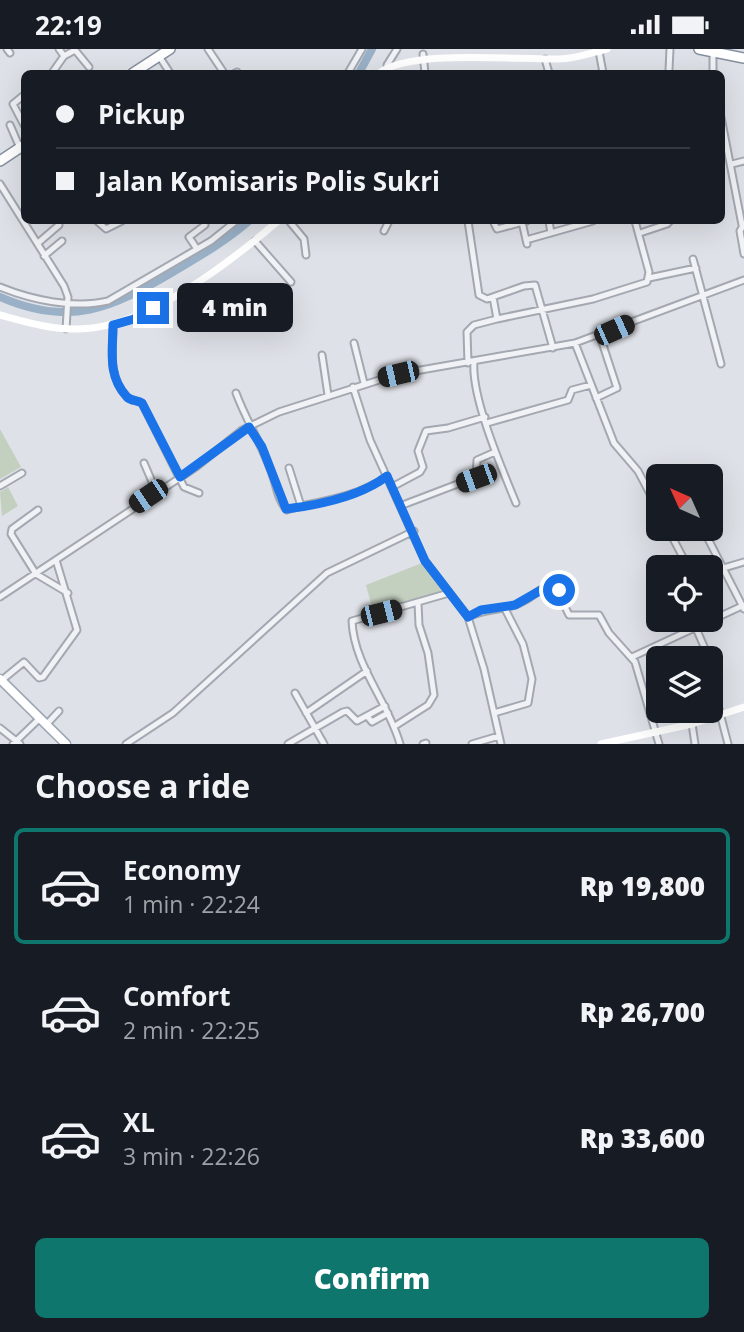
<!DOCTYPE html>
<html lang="en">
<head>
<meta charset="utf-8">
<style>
  :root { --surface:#171b24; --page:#242831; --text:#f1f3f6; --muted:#9ea1a6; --line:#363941; --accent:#0f766e }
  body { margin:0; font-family:"Open Sans",sans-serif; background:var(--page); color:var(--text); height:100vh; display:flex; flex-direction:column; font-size:26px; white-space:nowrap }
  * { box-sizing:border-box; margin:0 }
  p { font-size:23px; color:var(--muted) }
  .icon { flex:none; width:38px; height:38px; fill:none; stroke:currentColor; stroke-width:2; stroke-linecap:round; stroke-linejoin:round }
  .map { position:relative; height:695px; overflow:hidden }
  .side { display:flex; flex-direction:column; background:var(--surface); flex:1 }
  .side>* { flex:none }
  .hud { position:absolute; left:21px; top:21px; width:704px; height:154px; border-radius:10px; box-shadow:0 7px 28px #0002; display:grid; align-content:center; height:154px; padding:0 35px; background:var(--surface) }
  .needle { width:46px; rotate:315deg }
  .controls { position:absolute; left:646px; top:415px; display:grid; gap:14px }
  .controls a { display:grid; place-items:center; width:77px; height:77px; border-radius:10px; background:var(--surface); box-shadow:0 7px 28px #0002; font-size:35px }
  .end { position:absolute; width:32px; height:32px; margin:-16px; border:9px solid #1a73e8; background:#fff; box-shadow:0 0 0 4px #fff }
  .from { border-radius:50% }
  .bubble { position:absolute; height:49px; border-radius:10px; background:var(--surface); box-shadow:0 7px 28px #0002; font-size:23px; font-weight:800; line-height:49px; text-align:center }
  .car { position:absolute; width:21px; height:42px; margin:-21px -10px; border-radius:9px; box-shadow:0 0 5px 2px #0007; background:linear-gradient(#222 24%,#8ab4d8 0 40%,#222 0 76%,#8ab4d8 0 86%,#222 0) }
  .hud b { display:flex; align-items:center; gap:24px; height:66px; font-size:26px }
  .hud b+b { border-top:2px solid var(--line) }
  .hud i { width:18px; height:18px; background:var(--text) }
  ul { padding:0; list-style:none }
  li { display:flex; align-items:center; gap:21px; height:116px; margin:0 14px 10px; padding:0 21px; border:4px solid transparent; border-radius:10px }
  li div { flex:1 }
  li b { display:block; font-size:26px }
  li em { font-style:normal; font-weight:800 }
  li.active { border-color:var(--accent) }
  li>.icon { width:63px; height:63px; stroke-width:1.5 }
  h2 { padding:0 35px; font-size:32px; line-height:84px }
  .action { display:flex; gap:14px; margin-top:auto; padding:14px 35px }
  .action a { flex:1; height:80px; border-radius:10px; background:var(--accent); color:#fff; font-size:28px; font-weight:800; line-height:80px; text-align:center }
  .status { display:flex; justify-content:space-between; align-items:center; height:49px; padding:0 35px; background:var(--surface); direction:ltr }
  .status svg { height:19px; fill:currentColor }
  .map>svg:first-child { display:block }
  .green { fill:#c4d0bf }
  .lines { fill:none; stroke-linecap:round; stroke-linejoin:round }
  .river { stroke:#99b0c6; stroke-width:8 }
  .street-casing { stroke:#a3a8b1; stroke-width:9 }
  .primary-casing { stroke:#9da6b2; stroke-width:11 }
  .highway-casing { stroke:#868f9d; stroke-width:12 }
  .street { stroke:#f0f2f5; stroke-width:5 }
  .secondary { stroke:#fff; stroke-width:7 }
  .primary { stroke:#fff; stroke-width:8 }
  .highway { stroke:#fff; stroke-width:9 }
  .route { stroke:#1a73e8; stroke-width:9 }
</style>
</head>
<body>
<div class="status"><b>22:19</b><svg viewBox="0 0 49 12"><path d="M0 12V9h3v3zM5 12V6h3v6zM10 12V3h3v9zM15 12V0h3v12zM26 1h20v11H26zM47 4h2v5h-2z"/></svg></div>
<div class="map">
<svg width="744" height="695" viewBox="0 0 744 695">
  <rect width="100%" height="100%" fill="#dee1e7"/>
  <path class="green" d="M0 380 21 418 0 430Z
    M8 438 18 457 2 467 0 443Z
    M422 514 445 545 374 566 366 536Z"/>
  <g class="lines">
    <path class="river" d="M359 24 372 0
      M0 248C70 279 112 259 173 223 200 207 226 192 249 172"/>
    <g class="street-casing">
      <path id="street" d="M7 0 10 4
        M208 0 224 24
        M599 2 603 24
        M423 5 425 24
        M64 7 75 1 89 18
        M159 7 170 24
        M545 10 549 24
        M387 16 397 0
        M669 21 670 0
        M52 24 64 7 59 0
        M235 24 237 23
        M348 24 362 0
        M713 24V3
        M24 46 13 55 24 76
        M721 68 742 176
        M10 76 20 99
        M732 115 744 112
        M0 135 64 237 68 248 66 280
        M97 172 106 180 122 172
        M289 172 304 190 306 206
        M468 172 479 246 487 250 524 237 535 236 553 299
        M493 172 497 180 527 172
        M549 172 551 184
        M522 173 527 195
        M744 175 740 182 744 205
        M384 182 389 172
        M640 184 667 175 670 172
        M526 191 593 172
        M255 192 291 233
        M38 194 59 176
        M197 200 189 188 205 176 204 172
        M44 207 62 192
        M693 210 721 315
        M649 229 696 219
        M0 238C32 251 74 260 108 252L211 192 236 172
        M497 270 593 250 647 233 649 223 635 172
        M113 276C113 301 107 327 127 348 131 352 137 351 142 354L184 438 199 444
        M354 294 364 334
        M575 294 614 394 638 422 658 460
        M322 306 328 346
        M474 313C471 348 502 420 516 454
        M468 314 467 283 474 276 497 270 493 248
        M353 338 370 391 425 512 468 568 484 620 501 695
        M236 344C247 374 265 400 274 431 277 441 279 453 287 461L301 457 289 419
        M596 349 617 339 600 287
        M487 374 568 351 572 341 591 336
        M144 414 156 442
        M0 437 22 424
        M392 438 420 423 423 418 418 402 426 382 448 379 485 368
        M301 457C330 451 363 445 387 427
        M400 457 476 428 477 411 495 403
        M38 461 12 480 11 485 36 525 68 544
        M668 480 688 518
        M703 480 744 560
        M710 523 744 513
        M0 548 196 418 242 381 279 363 398 325 575 294 744 231
        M468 568C486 559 508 562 526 551 536 545 543 536 555 537L569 566H599L609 584 635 613 659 695
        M692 570 709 609
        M632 608 742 557
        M710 626 728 695
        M2 631 24 613 39 629 43 628 77 581 56 511
        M295 644 324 695
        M306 664 367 622
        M494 664 528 654 532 630 523 595 504 558
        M367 667 372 673 388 664
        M692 675 695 695
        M46 676 59 662
        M395 677 428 656 434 646 428 604 419 576 418 554
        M0 679 20 695
        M13 695 39 670
        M126 695 173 664 327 524 414 482
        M288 695 343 663 347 662 357 672 385 657
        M400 695C388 652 354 617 352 572L449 544
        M423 695 426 694
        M472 695 499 687"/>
    </g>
    <g class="primary-casing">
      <path id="primary" d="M0 630 66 695"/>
    </g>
    <g class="highway-casing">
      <path id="highway" d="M699 0 744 9
        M133 24 170 0
        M0 112 24 96"/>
    </g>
    <use href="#street" class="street"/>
    <path class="secondary" d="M379 24C412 0 513 11 559 10 575 10 591 4 607 0
      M0 266C26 273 52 281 79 280 146 279 228 215 278 172
      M601 695 692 675 744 658"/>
    <use href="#primary" class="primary"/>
    <use href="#highway" class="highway"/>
  </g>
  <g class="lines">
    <path class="route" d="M153 259 134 270 113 276C113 301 107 327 127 348 131 352 137 351 142 354L180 428 249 378 262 398 286 460C319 456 361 447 387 427L425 512 468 568 481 561 515 556 548 537 559 541"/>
  </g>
</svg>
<div class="controls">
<a><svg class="needle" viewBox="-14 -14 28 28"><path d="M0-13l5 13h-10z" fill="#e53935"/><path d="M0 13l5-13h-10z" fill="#9ea1a6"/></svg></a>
<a><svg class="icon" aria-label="locate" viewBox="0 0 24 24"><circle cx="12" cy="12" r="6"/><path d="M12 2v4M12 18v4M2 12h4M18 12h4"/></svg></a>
<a><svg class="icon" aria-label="layers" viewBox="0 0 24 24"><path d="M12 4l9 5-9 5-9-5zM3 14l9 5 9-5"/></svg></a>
</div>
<i class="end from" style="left:559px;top:541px"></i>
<i class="end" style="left:153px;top:259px"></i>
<div class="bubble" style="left:177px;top:234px;width:116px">4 min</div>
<i class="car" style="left:614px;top:281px;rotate:66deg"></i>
<i class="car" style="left:398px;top:325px;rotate:257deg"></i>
<i class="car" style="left:476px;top:429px;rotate:250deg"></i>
<i class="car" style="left:148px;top:447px;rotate:236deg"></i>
<i class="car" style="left:381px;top:564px;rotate:76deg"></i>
<div class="hud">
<b><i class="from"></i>Pickup</b>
<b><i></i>Jalan Komisaris Polis Sukri</b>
</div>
</div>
<section class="side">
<h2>Choose a ride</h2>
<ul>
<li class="active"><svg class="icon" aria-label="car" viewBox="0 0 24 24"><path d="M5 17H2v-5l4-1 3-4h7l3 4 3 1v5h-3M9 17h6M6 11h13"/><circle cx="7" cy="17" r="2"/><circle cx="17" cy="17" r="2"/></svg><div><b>Economy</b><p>1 min · 22:24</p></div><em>Rp 19,800</em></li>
<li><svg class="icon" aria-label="car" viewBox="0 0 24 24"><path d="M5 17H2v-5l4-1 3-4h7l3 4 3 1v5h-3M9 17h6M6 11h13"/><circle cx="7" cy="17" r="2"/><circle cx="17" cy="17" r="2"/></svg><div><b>Comfort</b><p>2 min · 22:25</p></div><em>Rp 26,700</em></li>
<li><svg class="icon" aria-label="car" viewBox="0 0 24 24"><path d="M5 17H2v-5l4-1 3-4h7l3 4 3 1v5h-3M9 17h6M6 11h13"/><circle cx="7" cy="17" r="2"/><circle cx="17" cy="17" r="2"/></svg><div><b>XL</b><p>3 min · 22:26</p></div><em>Rp 33,600</em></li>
</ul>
<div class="action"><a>Confirm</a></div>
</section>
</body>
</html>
